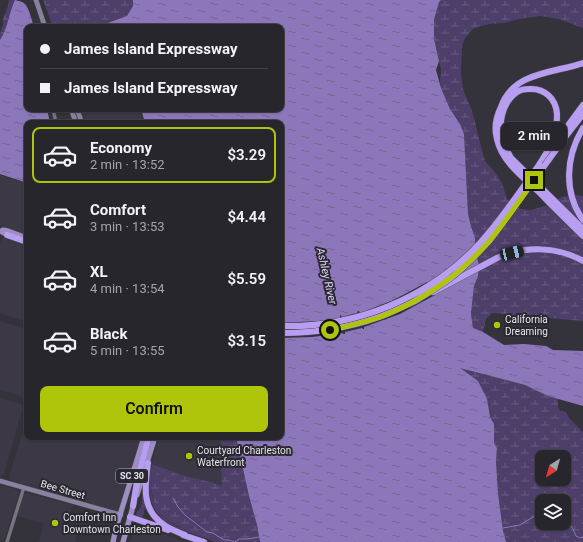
<!DOCTYPE html>
<html lang="en">
<head>
<meta charset="utf-8">
<style>
  :root { --surface:#27262c; --page:#2f2e34; --text:#f1f3f6; --muted:#a4a5a9; --line:#434348; --accent:#aec509 }
  body { margin:0; font-family:Roboto,sans-serif; background:var(--page); color:var(--text); height:100vh; display:flex; flex-direction:column; font-size:15px; white-space:nowrap }
  * { box-sizing:border-box; margin:0 }
  p { font-size:13px; color:var(--muted) }
  .icon { flex:none; width:22px; height:22px; fill:none; stroke:currentColor; stroke-width:2; stroke-linecap:round; stroke-linejoin:round }
  .map { position:relative; flex:1; overflow:hidden }
  .drawer { position:absolute; left:24px; top:120px; width:260px; height:320px; display:flex; flex-direction:column; background:var(--surface); border-radius:8px; box-shadow:0 1px 3px #0004,0 0 0 1px var(--line) }
  .drawer>* { flex:none }
  .top-card { position:absolute; left:24px; top:24px; width:260px; height:88px; border-radius:8px; box-shadow:0 1px 3px #0004,0 0 0 1px var(--line); display:grid; align-content:center; height:88px; padding:0 16px; background:var(--surface) }
  .needle { width:26px; rotate:217deg }
  .fabs { position:absolute; left:535px; top:450px; display:grid; gap:8px }
  .fabs a { display:grid; place-items:center; width:36px; height:36px; border-radius:8px; background:var(--surface); box-shadow:0 1px 3px #0004,0 0 0 1px var(--line); font-size:20px }
  .end { position:absolute; width:18px; height:18px; margin:-9px; border:5px solid #aec509; background:#111; box-shadow:0 0 0 2px #111 }
  .from { border-radius:50% }
  .bubble { position:absolute; height:28px; border-radius:8px; background:var(--surface); box-shadow:0 1px 3px #0004,0 0 0 1px var(--line); font-size:13px; font-weight:600; line-height:28px; text-align:center }
  .car { position:absolute; width:12px; height:24px; margin:-12px -6px; border-radius:5px; box-shadow:0 0 3px 1px #0007; background:linear-gradient(#222 24%,#8ab4d8 0 40%,#222 0 76%,#8ab4d8 0 86%,#222 0) }
  .top-card b { display:flex; align-items:center; gap:14px; height:38px; font-size:15px }
  .top-card b+b { border-top:1px solid var(--line) }
  .top-card i { width:10px; height:10px; background:var(--text) }
  ul { padding:7px 0 0; list-style:none }
  li { display:flex; align-items:center; gap:12px; height:56px; margin:0 8px 6px; padding:0 8px; border:2px solid transparent; border-radius:8px }
  li div { flex:1 }
  li b { display:block; font-size:15px }
  li em { font-style:normal; font-weight:600 }
  li.on { border-color:var(--accent) }
  li>.icon { width:36px; height:36px; stroke-width:1.5 }
  .primary-button { display:flex; gap:8px; margin-top:auto; padding:8px 16px }
  .primary-button a { flex:1; height:46px; border-radius:8px; background:var(--accent); color:#111; font-size:16px; font-weight:600; line-height:46px; text-align:center }
  .map>svg:first-child { display:block }
  .built { fill:#3c3846 }
  .green { fill:#4d3f6a }
  .wetland { fill:url(#wetland-marsh); fill-rule:evenodd }
  .water { fill:url(#water-ripples) }
  .pier { fill:#34323a }
  .lines { fill:none; stroke-linecap:round; stroke-linejoin:round }
  .stream { stroke:#8c77ba; stroke-width:1 }
  .street-casing { stroke:#514e55; stroke-width:4 }
  .secondary-casing { stroke:#514e55; stroke-width:5.5 }
  .primary-casing { stroke:#514e55; stroke-width:6 }
  .highway-casing { stroke:#514e55; stroke-width:7 }
  .street { stroke:#77757f; stroke-width:3 }
  .secondary { stroke:#8a81a1; stroke-width:4.5 }
  .primary { stroke:#9e8ec3; stroke-width:5 }
  .highway { stroke:#b89ef1; stroke-width:6 }
  .highway-bridge-casing { stroke:#514e55; stroke-width:7; stroke-linecap:butt }
  .highway-bridge { stroke:#b89ef1; stroke-width:6 }
  .route { stroke:#aec509; stroke-width:5 }
  .poi-dot { fill:#aec509; stroke:#2a2830; stroke-width:1.5 }
  .labels { text-anchor:middle; stroke-width:4; stroke-linejoin:round; paint-order:stroke }
  .shield { fill:#2a2830; stroke:#aeacb2; stroke-width:1 }
  .shield-label { font-size:9px; font-weight:bold; fill:#e6e4ea }
  .poi-label { font-size:10px; fill:#e6e4ea; stroke:#2a2830; text-anchor:start }
  .street-label { font-size:10px; fill:#e6e4ea; stroke:#2a2830 }
  .water-label { font-size:11px; font-style:italic; fill:#dfd5fa; stroke:#2a2830 }
</style>
</head>
<body>
<div class="map">
<svg width="583" height="542" viewBox="0 0 583 542">
  <defs>
    <pattern id="wetland-marsh" width="20" height="14" patternUnits="userSpaceOnUse"><rect width="20" height="14" fill="#4d3f6a"/><path d="M1 5h8M5 5V1M11 12h8M15 12V8" fill="none" stroke="#675b7f"/></pattern>
    <pattern id="water-ripples" width="26" height="14" patternUnits="userSpaceOnUse"><rect width="26" height="14" fill="#8c77ba"/><path d="M2 4q2-2 4 0t4 0M15 11q2-2 4 0t4 0" fill="none" stroke="#736591"/></pattern>
  </defs>
  <rect width="100%" height="100%" fill="#34323a"/>
  <path class="built" d="M81 109H140L143 123H86Z
    M0 175 27 184V235L0 226Z
    M5 237 27 247V322L0 313V244L2 239Z
    M0 321 27 329V352L26 356 27 359 26 364 27 369V394L26 397 24 399 22 398 21 396 0 390Z
    M0 398 21 404 23 407 4 474 0 477Z
    M27 418V437H141L133 466 120 509 119 510 116 511 10 480 9 477Z
    M159 437H222V486L186 476 152 464Z
    M0 485 16 489 19 492V494L5 537 3 540 0 541Z
    M26 493 73 505 65 532 75 533 76 542H39L44 524 17 516 24 494Z
    M149 528 184 542H130L134 529H139V531L144 533 145 530Z"/>
  <path class="green" d="M152 464 186 476 214 483 165 471C156 473 151 477 151 488 152 508 167 525 186 529 190 530 195 530 199 531 203 532 200 532 204 534 207 537 216 540 220 542H215C200 535 182 532 168 523 147 509 147 486 152 464Z
    M143 491 147 507 155 519 153 520 145 508 144 511V514L142 517 145 520 154 522 155 523 154 524 137 518V517L136 514 137 511C144 507 141 498 143 491Z"/>
  <path class="wetland" d="M9 0H15L16 1C8 13 8 28 0 40V33L3 25V19L8 6Z
    M43 0H155L158 27H110L105 24 83 27H53Z
    M441 0H583V28L558 19 541 16 519 19 504 23 489 24 474 28 465 38 462 46 461 74 463 89 471 108 475 122 480 143 485 161 494 171 502 183 507 199 520 209 531 210 545 206 562 197 576 195 583 196V321L492 313 486 319 483 332 473 329 471 314 474 286 478 276 479 266 475 247V238L471 226 468 214 464 134 460 124 450 109 441 88 440 80 441 70 434 39 433 28 434 20 439 2Z
    M459 367 525 385 548 396 558 398V407L560 411 566 412 569 418 583 432V542H506L503 531 498 493 496 461 497 448 494 443V424ZM542 457H564V479H542ZM542 501H564V523H542Z
    M220 437H236L249 496 257 525 260 542H220L204 535 199 531 187 530 170 522 163 516 155 506 151 488 152 480 155 475 161 470 214 483 222 486Z"/>
  <path class="water" d="M15 0C18 1 22 1 25 4 29 8 32 21 34 27H27V109H47L50 123H27V183L0 174V40C8 28 9 12 15 0Z
    M133 0H441L439 2 434 20V39L439 61 436 70 441 88 450 109 460 124 464 134 468 214 471 226 475 238V247L479 266 478 276 474 286 471 314 473 328 483 332 504 345 524 344 546 346 553 350 583 351V406L548 396 525 385 460 368 478 381 487 399 490 417 494 424V443L497 448 496 461 498 493 503 531 506 542H260L257 525 249 496 236 437H281V123H145L141 109H281V27H83L105 24 127 16 133 6Z"/>
  <path class="pier" d="M427 282 435 295 400 314 364 327V329H363L362 328 345 332V334H343V333L312 337 281 338V323L318 321 340 318V316L341 315 342 317 349 315 357 313 358 311H359L360 313 391 301 405 294Z"/>
  <g class="lines">
    <path class="stream" d="M173 498 178 507 185 515 207 532 213 533 224 540H229L234 542
      M549 523 551 525 555 527 566 523 572 527 576 536 580 538 583 537
      M503 528 520 525 538 514H542
      M235 542 239 539H247L259 537"/>
    <g class="street-casing">
      <path id="street" d="M53 109 56 123
        M7 542 24 487"/>
    </g>
    <g class="secondary-casing">
      <path id="secondary" d="M36 0 45 27
        M71 109 76 123
        M77 109 82 123
        M0 481 121 515"/>
    </g>
    <g class="primary-casing">
      <path id="primary" d="M3 230 8 231 27 238
        M0 231 10 236
        M137 495 155 437
        M113 542 116 528 144 437
        M123 542 134 503"/>
    </g>
    <g class="highway-casing">
      <path id="highway" d="M583 63C565 69 545 71 527 79 515 84 505 95 501 107 496 117 494 128 497 139 502 162 524 178 540 193 554 208 569 222 583 236
        M583 128C566 156 563 192 583 220
        M569 132 583 114
        M553 146 583 105
        M539 165C544 157 550 148 554 139 557 131 557 122 557 114 556 99 545 88 529 89 525 89 520 90 517 92 501 103 497 127 504 145 506 149 509 154 511 158L583 229
        M7 235 27 242
        M433 292 497 258C524 246 557 246 583 261
        M281 333C314 333 348 328 379 317 393 312 406 305 419 299
        M148 463C145 485 141 509 163 524 169 529 178 532 185 535
        M133 506 138 476 149 437
        M130 517 168 530
        M183 535 204 542"/>
    </g>
    <use href="#street" class="street"/>
    <use href="#secondary" class="secondary"/>
    <use href="#primary" class="primary"/>
    <use href="#highway" class="highway"/>
    <g class="highway-bridge-casing">
      <path id="highway-bridge" d="M415 301C428 293 440 286 452 277 466 266 478 253 490 240L569 132
        M281 326C356 328 429 298 480 243 502 219 520 191 539 165"/>
    </g>
    <use href="#highway-bridge" class="highway-bridge"/>
  </g>
  <g class="lines">
    <path class="route" d="M330 330C346 326 363 323 380 317 422 301 462 274 491 239 506 221 520 200 534 180"/>
  </g>
  <g class="poi-dot">
    <circle cx="497" cy="325" r="4"/>
    <circle cx="189" cy="456" r="4"/>
    <circle cx="55" cy="523" r="4"/>
  </g>
  <g class="labels">
    <rect class="shield" x="116" y="469" width="32" height="14" rx="3"/>
    <g class="shield-label">
      <text x="132" y="479">SC 30</text>
    </g>
    <g class="poi-label">
      <text x="505" y="323">California<tspan x="505" dy="12">Dreaming</tspan></text>
      <text x="197" y="454">Courtyard Charleston<tspan x="197" dy="12">Waterfront</tspan></text>
      <text x="63" y="521">Comfort Inn<tspan x="63" dy="12">Downtown Charleston</tspan></text>
    </g>
    <g class="street-label">
      <text transform="translate(63 489) rotate(16)" y="4">Bee Street</text>
    </g>
    <g class="water-label">
      <text transform="translate(327 276) rotate(77)" y="4">Ashley River</text>
    </g>
  </g>
</svg>
<div class="fabs">
<a><svg class="needle" viewBox="-14 -14 28 28"><path d="M0-13l5 13h-10z" fill="#e53935"/><path d="M0 13l5-13h-10z" fill="#a4a5a9"/></svg></a>
<a><svg class="icon" aria-label="layers" viewBox="0 0 24 24"><path d="M12 4l9 5-9 5-9-5zM3 14l9 5 9-5"/></svg></a>
</div>
<i class="end from" style="left:330px;top:330px"></i>
<i class="end" style="left:534px;top:180px"></i>
<div class="bubble" style="left:501px;top:122px;width:66px">2 min</div>
<i class="car" style="left:512px;top:253px;rotate:77deg"></i>
<div class="top-card">
<b><i class="from"></i>James Island Expressway</b>
<b><i></i>James Island Expressway</b>
</div>
<section class="drawer">
<ul>
<li class="on"><svg class="icon" aria-label="car" viewBox="0 0 24 24"><path d="M5 17H2v-5l4-1 3-4h7l3 4 3 1v5h-3M9 17h6M6 11h13"/><circle cx="7" cy="17" r="2"/><circle cx="17" cy="17" r="2"/></svg><div><b>Economy</b><p>2 min · 13:52</p></div><em>$3.29</em></li>
<li><svg class="icon" aria-label="car" viewBox="0 0 24 24"><path d="M5 17H2v-5l4-1 3-4h7l3 4 3 1v5h-3M9 17h6M6 11h13"/><circle cx="7" cy="17" r="2"/><circle cx="17" cy="17" r="2"/></svg><div><b>Comfort</b><p>3 min · 13:53</p></div><em>$4.44</em></li>
<li><svg class="icon" aria-label="car" viewBox="0 0 24 24"><path d="M5 17H2v-5l4-1 3-4h7l3 4 3 1v5h-3M9 17h6M6 11h13"/><circle cx="7" cy="17" r="2"/><circle cx="17" cy="17" r="2"/></svg><div><b>XL</b><p>4 min · 13:54</p></div><em>$5.59</em></li>
<li><svg class="icon" aria-label="car" viewBox="0 0 24 24"><path d="M5 17H2v-5l4-1 3-4h7l3 4 3 1v5h-3M9 17h6M6 11h13"/><circle cx="7" cy="17" r="2"/><circle cx="17" cy="17" r="2"/></svg><div><b>Black</b><p>5 min · 13:55</p></div><em>$3.15</em></li>
</ul>
<div class="primary-button"><a>Confirm</a></div>
</section>
</div>
</body>
</html>
